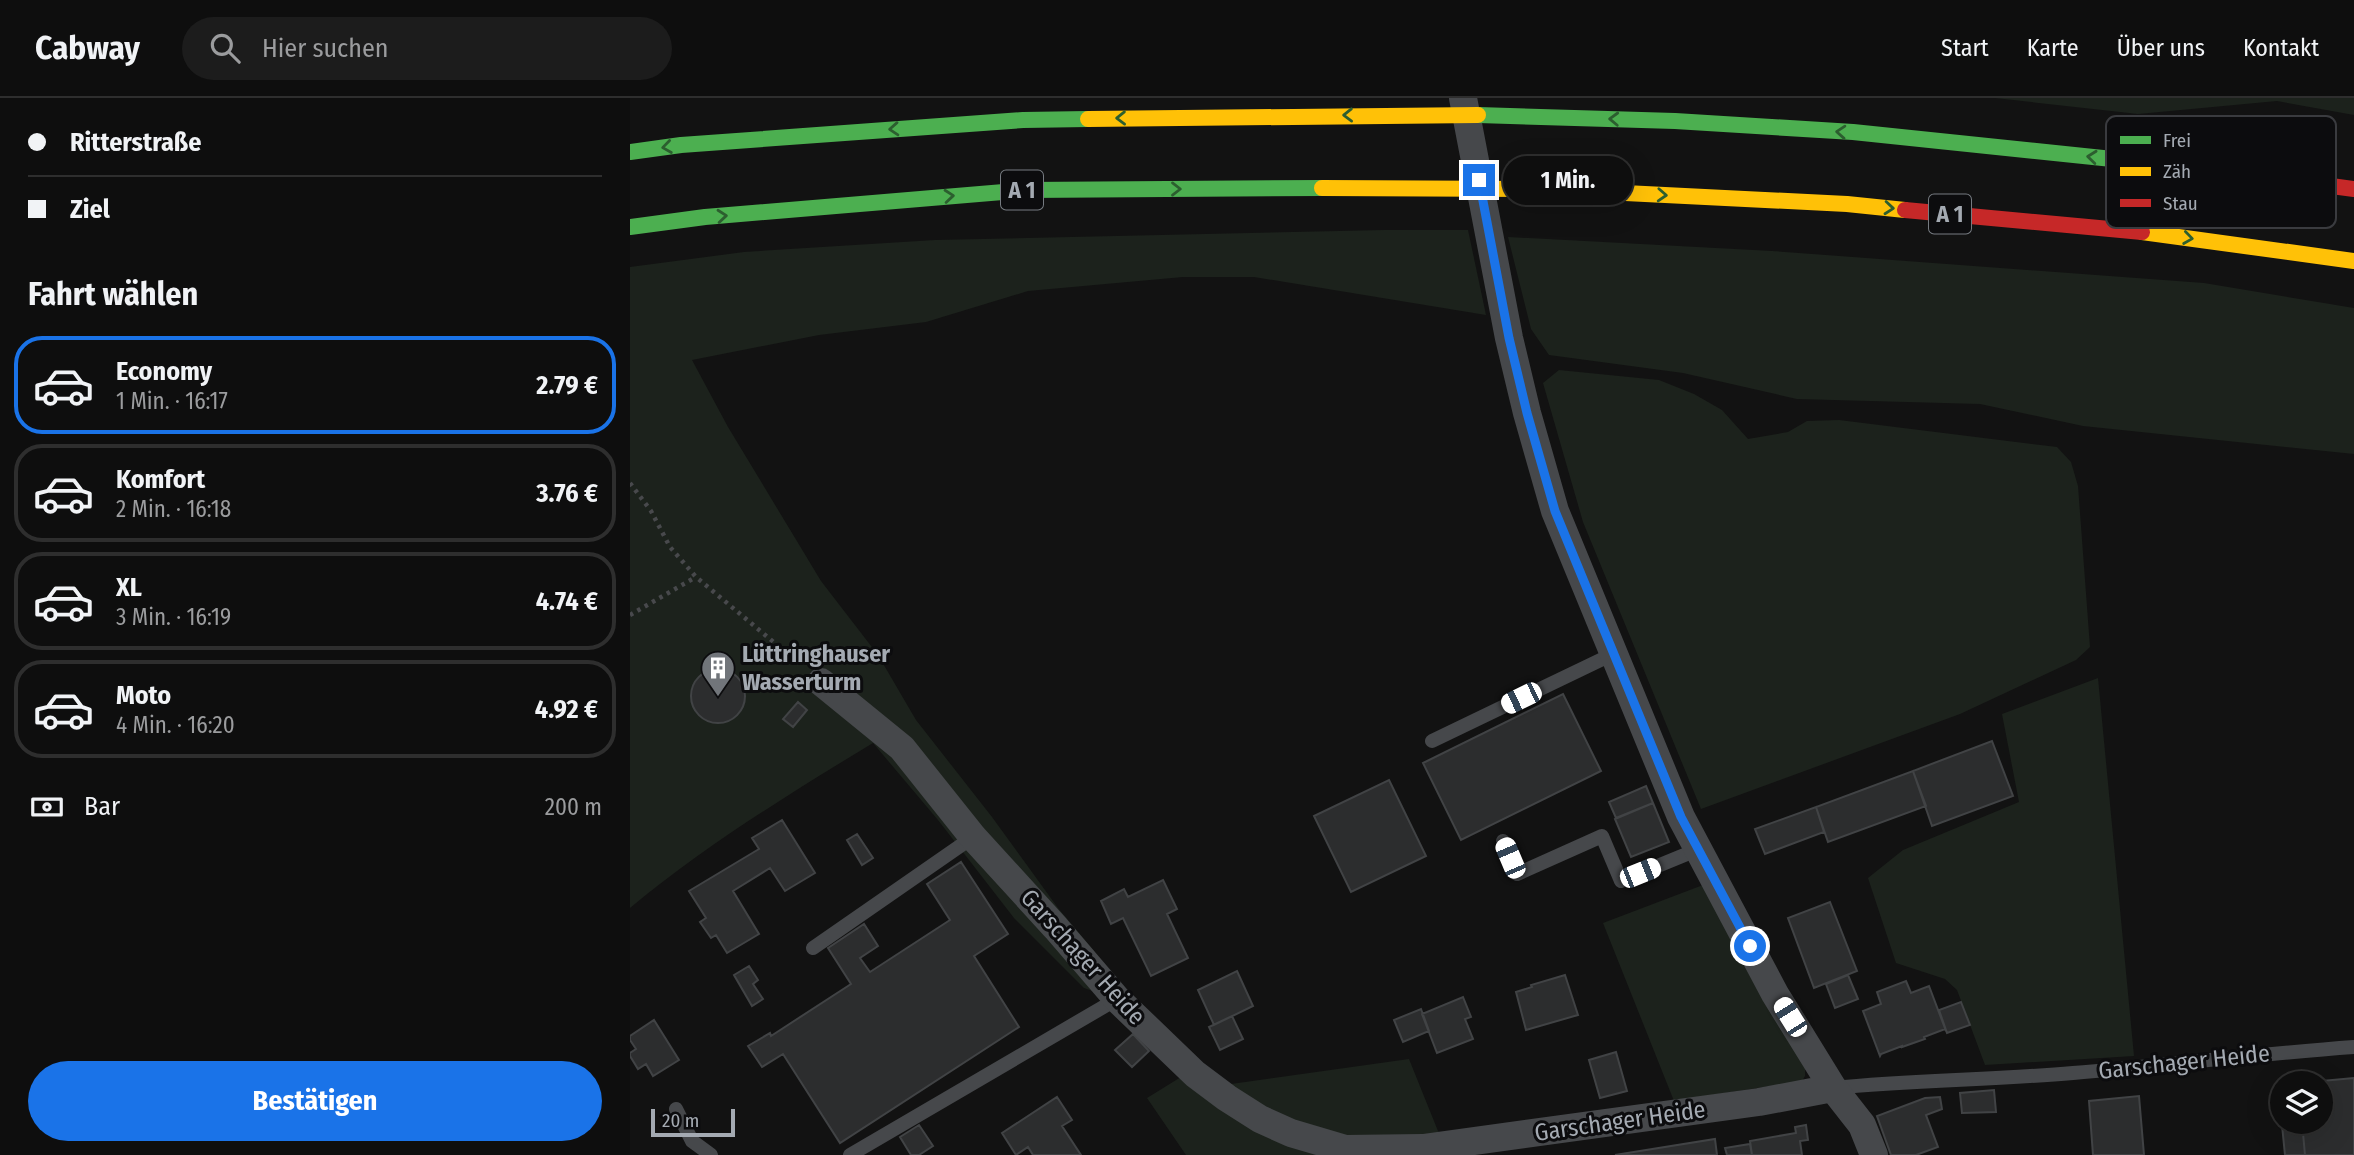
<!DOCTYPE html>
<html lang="de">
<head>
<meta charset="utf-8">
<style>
  :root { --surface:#0e0e0e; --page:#1c1c1c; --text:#f1f3f6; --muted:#9b9c9e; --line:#2e2e2e; --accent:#1a73e8 }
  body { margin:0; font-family:"Fira Sans Condensed",sans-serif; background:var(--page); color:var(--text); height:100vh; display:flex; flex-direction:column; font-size:26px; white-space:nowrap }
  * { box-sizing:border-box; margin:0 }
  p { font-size:23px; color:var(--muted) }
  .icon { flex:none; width:38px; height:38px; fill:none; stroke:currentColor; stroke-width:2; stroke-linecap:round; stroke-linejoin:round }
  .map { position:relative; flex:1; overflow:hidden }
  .side { display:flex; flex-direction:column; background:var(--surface); width:630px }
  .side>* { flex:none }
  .banner { display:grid; align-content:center; height:154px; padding:0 28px; background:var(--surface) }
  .fabs { position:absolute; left:1640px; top:973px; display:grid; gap:14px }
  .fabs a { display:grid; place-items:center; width:63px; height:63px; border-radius:50%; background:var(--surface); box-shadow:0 7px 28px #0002,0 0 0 2px var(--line); font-size:35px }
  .scale { position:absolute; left:21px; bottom:18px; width:84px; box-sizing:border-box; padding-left:7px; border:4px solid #a4aab2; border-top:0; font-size:19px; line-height:24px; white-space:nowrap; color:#a4aab2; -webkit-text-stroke:5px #0c0c0e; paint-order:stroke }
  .end { position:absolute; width:32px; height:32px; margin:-16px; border:9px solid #1a73e8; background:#fff; box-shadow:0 0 0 4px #fff }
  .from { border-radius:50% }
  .bubble { position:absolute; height:49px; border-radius:24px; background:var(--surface); box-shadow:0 7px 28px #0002,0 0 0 2px var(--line); font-size:23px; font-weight:700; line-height:49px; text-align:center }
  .car { position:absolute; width:21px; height:42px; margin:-21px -10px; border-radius:9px; box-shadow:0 0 5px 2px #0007; background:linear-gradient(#fff 24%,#345 0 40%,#fff 0 76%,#345 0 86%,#fff 0) }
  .banner b { display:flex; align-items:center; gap:24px; height:66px; font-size:26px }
  .banner b+b { border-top:2px solid var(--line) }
  .banner i { width:18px; height:18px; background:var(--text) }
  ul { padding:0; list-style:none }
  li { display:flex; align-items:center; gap:21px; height:98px; margin:0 14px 10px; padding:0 14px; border:4px solid var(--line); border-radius:28px }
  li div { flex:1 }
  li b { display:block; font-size:26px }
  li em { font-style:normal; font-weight:700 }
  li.current { border-color:var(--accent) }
  li>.icon { width:63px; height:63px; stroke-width:1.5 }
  h2 { padding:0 28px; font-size:32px; line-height:84px }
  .pay { display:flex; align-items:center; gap:18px; height:77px; padding:0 28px; font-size:26px }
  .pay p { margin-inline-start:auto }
  .button { display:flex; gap:14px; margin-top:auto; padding:14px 28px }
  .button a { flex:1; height:80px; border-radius:42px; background:var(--accent); color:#fff; font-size:28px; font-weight:700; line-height:80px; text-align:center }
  header { display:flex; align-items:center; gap:42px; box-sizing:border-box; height:98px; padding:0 35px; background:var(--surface); border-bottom:2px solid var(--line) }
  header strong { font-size:33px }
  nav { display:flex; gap:38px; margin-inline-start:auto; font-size:24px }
  .search { width:490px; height:63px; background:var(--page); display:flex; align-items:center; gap:18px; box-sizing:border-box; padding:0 24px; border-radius:38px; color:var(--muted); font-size:26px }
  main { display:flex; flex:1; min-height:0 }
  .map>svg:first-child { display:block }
  .green { fill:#1c221c }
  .building { fill:#2c2d2e; stroke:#414345; stroke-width:2 }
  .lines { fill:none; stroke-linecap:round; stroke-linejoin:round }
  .path { stroke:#48494c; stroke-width:4.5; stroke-dasharray:3.5 5; stroke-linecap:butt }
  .lane { stroke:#46484b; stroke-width:14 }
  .street { stroke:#46484b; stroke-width:28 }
  .fast { stroke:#4caf50; stroke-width:16 }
  .slow { stroke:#ffc107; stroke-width:16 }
  .jam { stroke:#c62828; stroke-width:16 }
  .oneway { stroke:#2c5e2f }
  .route { stroke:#1a73e8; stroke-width:9 }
  .labels { text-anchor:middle; stroke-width:6; stroke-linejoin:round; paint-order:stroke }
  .shield { fill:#0c0c0e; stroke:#767b81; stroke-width:2 }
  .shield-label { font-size:23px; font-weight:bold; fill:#a4aab2 }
  .poi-label { font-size:24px; font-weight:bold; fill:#a4aab2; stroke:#0c0c0e; text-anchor:start }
  .street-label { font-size:24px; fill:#a4aab2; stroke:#0c0c0e }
  .key { fill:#0c0c0e; stroke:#3a3b3f; stroke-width:2 }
  .key-label { font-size:19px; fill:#a4aab2 }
</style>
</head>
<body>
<header>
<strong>Cabway</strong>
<div class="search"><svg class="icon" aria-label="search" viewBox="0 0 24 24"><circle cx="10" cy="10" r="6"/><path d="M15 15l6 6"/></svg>Hier suchen</div>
<nav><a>Start</a><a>Karte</a><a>Über uns</a><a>Kontakt</a></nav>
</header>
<main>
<section class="side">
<div class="banner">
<b><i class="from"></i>Ritterstraße</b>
<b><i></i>Ziel</b>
</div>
<h2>Fahrt wählen</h2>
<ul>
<li class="current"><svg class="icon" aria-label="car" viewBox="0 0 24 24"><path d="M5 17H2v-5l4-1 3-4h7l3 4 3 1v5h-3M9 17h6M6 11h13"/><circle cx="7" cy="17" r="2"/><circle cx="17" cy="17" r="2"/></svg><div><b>Economy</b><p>1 Min. · 16:17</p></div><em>2.79 €</em></li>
<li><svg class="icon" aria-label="car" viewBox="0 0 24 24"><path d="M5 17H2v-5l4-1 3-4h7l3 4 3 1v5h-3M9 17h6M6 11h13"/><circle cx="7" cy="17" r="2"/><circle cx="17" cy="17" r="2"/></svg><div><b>Komfort</b><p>2 Min. · 16:18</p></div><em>3.76 €</em></li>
<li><svg class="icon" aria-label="car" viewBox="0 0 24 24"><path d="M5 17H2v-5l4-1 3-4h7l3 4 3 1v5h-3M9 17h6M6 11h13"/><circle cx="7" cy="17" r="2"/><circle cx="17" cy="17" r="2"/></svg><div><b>XL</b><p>3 Min. · 16:19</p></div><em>4.74 €</em></li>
<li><svg class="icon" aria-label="car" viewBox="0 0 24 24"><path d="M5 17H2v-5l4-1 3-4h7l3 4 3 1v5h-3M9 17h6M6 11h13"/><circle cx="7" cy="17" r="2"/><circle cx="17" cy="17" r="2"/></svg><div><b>Moto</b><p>4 Min. · 16:20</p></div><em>4.92 €</em></li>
</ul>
<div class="pay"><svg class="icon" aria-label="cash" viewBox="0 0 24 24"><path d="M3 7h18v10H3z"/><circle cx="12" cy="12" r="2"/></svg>Bar<p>200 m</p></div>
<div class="button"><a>Bestätigen</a></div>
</section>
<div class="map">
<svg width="1724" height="1057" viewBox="0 0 1724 1057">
  <rect width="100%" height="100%" fill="#121212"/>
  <path class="green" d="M1365 0H1724V17L1647 3 1508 16Z
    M754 132H838L856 217 624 179H553L398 193 296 224 189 237 62 262 98 329 191 483 248 557 286 622 362 719 428 810 465 854 477 898 454 890 384 820 308 722 243 645C159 696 76 747 0 810V169L114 154 305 142Z
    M878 139 1142 153 1574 185 1724 210V356L1453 328 1350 306 1167 301 1053 275 919 257 901 231Z
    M929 272 1029 282 1064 296 1092 312 1118 341 1158 334 1177 323 1209 322 1427 349 1441 364 1448 388 1460 549 1446 562 1330 616 1071 711 953 424 913 285Z
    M1468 580 1504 958 1355 967 1327 892 1315 881 1266 865 1238 780 1273 752 1389 704 1372 616Z
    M1073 787 1175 970V978L1172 983 1044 1003 973 825Z
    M779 961 808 1033 830 1057H556L517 1000 551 979 601 986Z"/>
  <path class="building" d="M61 598a27 27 0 1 1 54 0a27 27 0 1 1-54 0Z
    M933 596 971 673 831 742 793 665Z
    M168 604 177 612 163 629 153 621Z
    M1362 643 1383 698 1302 728 1283 673Z
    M1283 673 1296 708 1198 744 1186 709Z
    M759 682 796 758 721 794 684 718Z
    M1016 688 1023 705 986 720 979 704Z
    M1023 705 1039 744 1001 759 985 721Z
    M1186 709 1194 734 1135 756 1125 731Z
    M152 722 185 775 155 793 140 770 103 793 129 836 97 855 86 837 81 840 70 824 76 820 59 793 129 751 122 740Z
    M227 736 243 760 232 767 217 742Z
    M331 764 378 836 344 858 389 929 210 1045 153 956 132 969 118 948 140 935 141 938 221 886 198 850 234 826 248 848 230 860 240 874 320 822 297 786Z
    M533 782 547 811 537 816 558 860 521 878 493 820 481 826 471 803 494 791 498 799Z
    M1200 804 1227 873 1184 890 1158 820Z
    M119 868 128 882 123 886 133 901 122 908 104 877Z
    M607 873 623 908 584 927 568 892Z
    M935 877 948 917 896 932 886 894 902 889 901 887Z
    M1218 877 1228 901 1205 910 1196 886Z
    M1276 883 1281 895 1299 888 1316 933 1315 931 1294 939 1295 941 1272 949V948L1251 956 1250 958 1233 913 1251 906 1247 894Z
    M833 899 841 919 835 921 843 941 807 955 792 916Z
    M1331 904 1340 927 1317 935 1309 912Z
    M791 911 799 933 773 944 764 922Z
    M602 918 613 941 590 952 579 929Z
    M24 922 49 962 23 978 16 966 8 971 0 958V955L6 951 0 942V938Z
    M503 936 519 953 502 969 485 952Z
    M986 954 997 993 970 1000 959 962Z
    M1724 980V1057H1675L1672 1024H1690V985H1670Z
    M1648 987H1652V1024H1672L1675 1057H1655Z
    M1364 992 1366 1014 1332 1015 1330 995Z
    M1509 998 1514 1057H1463L1459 1003Z
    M427 999 442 1022 432 1028 451 1057H403L398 1049 386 1057 372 1035Z
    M1310 999 1312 1011 1296 1017 1308 1049 1286 1057H1261L1247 1018 1295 1000Z
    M289 1027 303 1048 289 1057H281L270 1039Z
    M1176 1027 1178 1042 1170 1043 1172 1057H1122L1120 1043 1166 1035 1165 1029Z
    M1085 1041 1087 1057H985Z
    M1120 1046 1122 1057H1097L1095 1050Z"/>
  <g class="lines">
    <path class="path" d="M0 385 21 413 40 449 66 479 171 567
      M0 517 66 479"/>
    <path class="lane" d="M802 643 983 556
      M873 743 887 776 972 738 991 783 1069 751
      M183 850 343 739
      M1203 990C1283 982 1363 982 1443 975 1536 967 1630 956 1724 949
      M46 1011 62 1043 81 1057
      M220 1057 487 901"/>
    <path class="street" d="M833 0 879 240 897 315 925 413 1051 719 1145 896 1203 990 1232 1027 1244 1057
      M191 584 272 650 343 739 426 830 487 901 565 976 597 1000 630 1021 661 1035 715 1051 793 1050 1129 1004 1203 990"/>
    <path class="fast" d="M848 17 1045 23 1223 34 1559 69
      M0 54 51 47 393 22 458 21
      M0 129 75 119 396 92 692 90"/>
    <path class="slow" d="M458 21 848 17
      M692 90 915 91 1217 106 1275 112
      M1512 134 1724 163"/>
    <path class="jam" d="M1559 69 1724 91
      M1275 112 1512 134"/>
  </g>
  <defs><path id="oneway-chevron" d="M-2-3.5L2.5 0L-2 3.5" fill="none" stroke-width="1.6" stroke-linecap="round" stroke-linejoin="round" transform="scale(1.75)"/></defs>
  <g class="oneway">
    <use href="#oneway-chevron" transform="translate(718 17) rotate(179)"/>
    <use href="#oneway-chevron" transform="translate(491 20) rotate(179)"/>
    <use href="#oneway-chevron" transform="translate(984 21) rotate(-178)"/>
    <use href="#oneway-chevron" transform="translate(264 31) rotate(176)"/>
    <use href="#oneway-chevron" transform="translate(1211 34) rotate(-176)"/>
    <use href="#oneway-chevron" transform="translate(37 49) rotate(172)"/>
    <use href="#oneway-chevron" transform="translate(1462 59) rotate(-174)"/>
    <use href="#oneway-chevron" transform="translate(546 91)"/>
    <use href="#oneway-chevron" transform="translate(1032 97) rotate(3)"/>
    <use href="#oneway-chevron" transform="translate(319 98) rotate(-5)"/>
    <use href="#oneway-chevron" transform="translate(1259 110) rotate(5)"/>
    <use href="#oneway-chevron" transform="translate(92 118) rotate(-5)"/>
    <use href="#oneway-chevron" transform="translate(1558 140) rotate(8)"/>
  </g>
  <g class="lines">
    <path class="route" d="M849 82 879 240 897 315 925 413 1051 719 1120 848"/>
  </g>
  <defs>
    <g id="building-pin" transform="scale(1.75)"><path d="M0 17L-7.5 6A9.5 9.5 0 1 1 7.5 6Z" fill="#71757a" stroke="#0c0c0e"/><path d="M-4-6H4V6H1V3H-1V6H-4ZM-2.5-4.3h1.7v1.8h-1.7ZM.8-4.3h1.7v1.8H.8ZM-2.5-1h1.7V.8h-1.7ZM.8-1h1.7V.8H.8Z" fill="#fff"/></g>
  </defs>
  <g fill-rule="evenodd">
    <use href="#building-pin" x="88" y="570"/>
  </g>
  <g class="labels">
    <g class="shield">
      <rect x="371" y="72.5" width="42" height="39" rx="5"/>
      <rect x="1299" y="96.5" width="42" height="39" rx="5"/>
    </g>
    <g class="shield-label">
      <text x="392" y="100">A 1</text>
      <text x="1320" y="124">A 1</text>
    </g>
    <g class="poi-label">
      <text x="112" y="564">Lüttringhauser<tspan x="112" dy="28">Wasserturm</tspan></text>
    </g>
    <g class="street-label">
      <text transform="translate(453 859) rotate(48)" y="8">Garschager Heide</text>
      <text transform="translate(1554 964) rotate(-6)" y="8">Garschager Heide</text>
      <text transform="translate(990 1023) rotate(-8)" y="8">Garschager Heide</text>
    </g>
  </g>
  <rect x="1476" y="18" width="230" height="112" rx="10" class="key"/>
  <rect x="1490" y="38" width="31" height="8" fill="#4caf50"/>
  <rect x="1490" y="69" width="31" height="9" fill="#ffc107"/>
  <rect x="1490" y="101" width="31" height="8" fill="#c62828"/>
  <g class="key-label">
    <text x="1533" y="49">Frei</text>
    <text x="1533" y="80">Zäh</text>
    <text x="1533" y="112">Stau</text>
  </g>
</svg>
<div class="fabs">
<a><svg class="icon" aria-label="layers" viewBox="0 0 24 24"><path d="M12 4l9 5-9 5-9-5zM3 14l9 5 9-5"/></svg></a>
</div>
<div class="scale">20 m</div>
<i class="end from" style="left:1120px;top:848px"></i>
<i class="end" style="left:849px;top:82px"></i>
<div class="bubble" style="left:873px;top:58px;width:130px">1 Min.</div>
<i class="car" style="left:891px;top:600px;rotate:244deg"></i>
<i class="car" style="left:880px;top:760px;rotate:337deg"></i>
<i class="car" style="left:1010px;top:775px;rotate:68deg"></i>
<i class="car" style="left:1160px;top:919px;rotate:328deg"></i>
</div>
</main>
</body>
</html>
